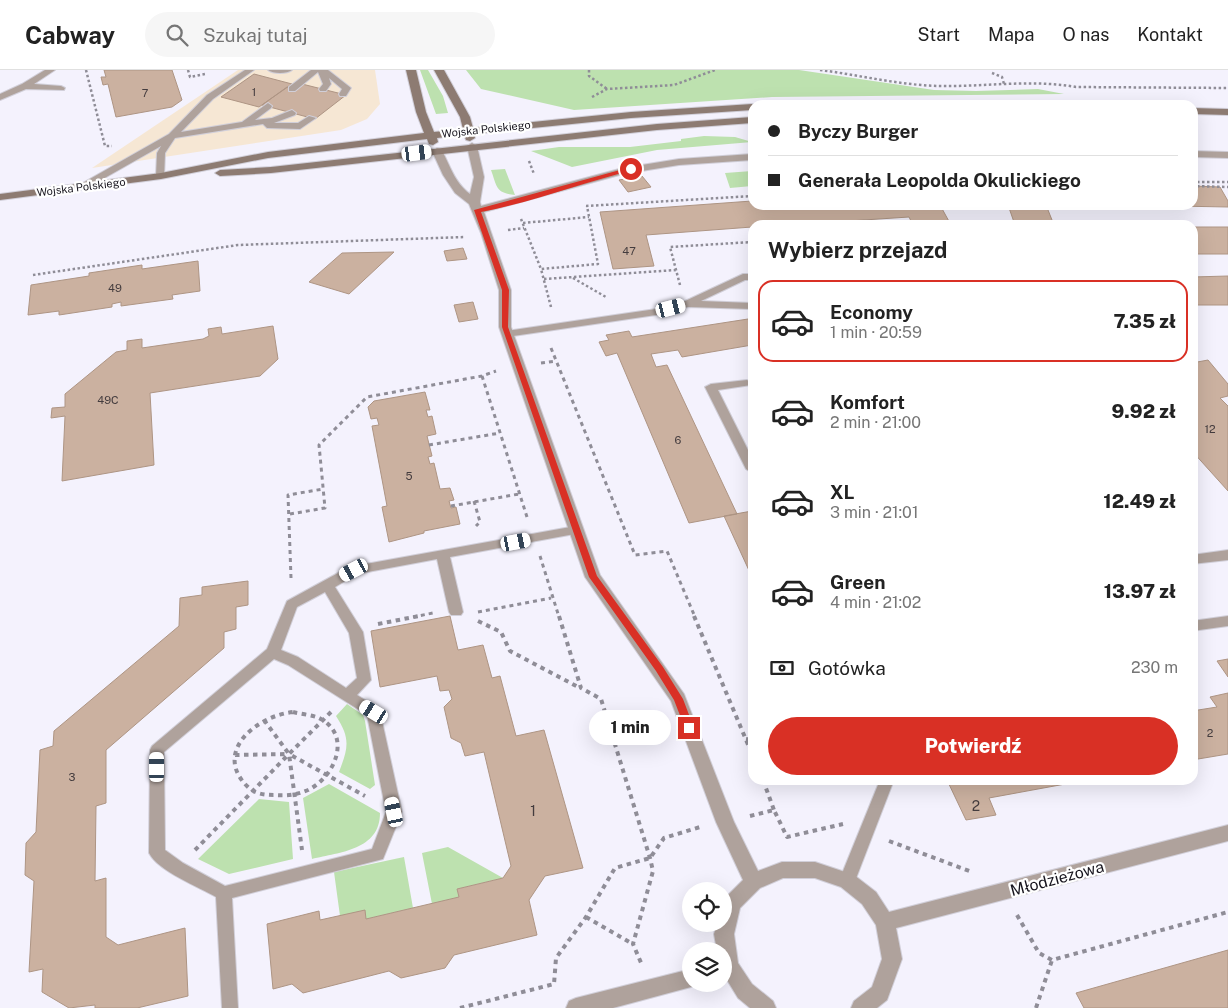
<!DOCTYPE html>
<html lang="pl">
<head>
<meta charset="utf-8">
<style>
  :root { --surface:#fff; --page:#f6f6f6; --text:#222; --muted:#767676; --line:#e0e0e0; --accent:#d93025 }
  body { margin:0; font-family:"Public Sans",sans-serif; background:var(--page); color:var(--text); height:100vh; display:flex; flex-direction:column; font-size:19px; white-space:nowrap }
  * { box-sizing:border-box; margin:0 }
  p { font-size:16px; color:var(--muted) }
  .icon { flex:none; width:28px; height:28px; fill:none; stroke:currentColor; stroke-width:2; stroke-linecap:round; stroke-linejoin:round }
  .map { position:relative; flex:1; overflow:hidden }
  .side { position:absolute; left:748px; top:150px; width:450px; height:565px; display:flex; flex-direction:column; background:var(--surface); border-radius:15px; box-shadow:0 5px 20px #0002 }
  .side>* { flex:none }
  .guide { position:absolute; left:748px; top:30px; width:450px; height:110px; border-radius:15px; box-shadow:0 5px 20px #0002; display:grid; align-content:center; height:110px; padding:0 20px; background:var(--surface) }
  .tools { position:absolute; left:682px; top:812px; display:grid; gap:10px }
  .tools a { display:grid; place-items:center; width:50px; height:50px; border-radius:50%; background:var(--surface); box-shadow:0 5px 20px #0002; font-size:25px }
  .end { position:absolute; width:22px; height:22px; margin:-11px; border:6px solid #d93025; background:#fff; box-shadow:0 0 0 2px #fff }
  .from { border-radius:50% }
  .bubble { position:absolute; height:35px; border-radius:18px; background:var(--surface); box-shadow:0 5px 20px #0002; font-size:16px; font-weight:800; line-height:35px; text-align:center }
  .car { position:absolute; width:15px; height:30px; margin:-15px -8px; border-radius:6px; box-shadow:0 0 4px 1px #0007; background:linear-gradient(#fff 24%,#345 0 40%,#fff 0 76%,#345 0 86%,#fff 0) }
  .guide b { display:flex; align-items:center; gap:18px; height:48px; font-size:19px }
  .guide b+b { border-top:1px solid var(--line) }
  .guide i { width:12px; height:12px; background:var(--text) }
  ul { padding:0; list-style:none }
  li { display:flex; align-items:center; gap:15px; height:82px; margin:0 10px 8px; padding:0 10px; border:2px solid transparent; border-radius:15px }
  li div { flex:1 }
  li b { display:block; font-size:19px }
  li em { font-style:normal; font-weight:800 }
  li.selected { border-color:var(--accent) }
  li>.icon { width:45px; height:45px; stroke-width:1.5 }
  h2 { padding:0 20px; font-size:22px; line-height:60px }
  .pay { display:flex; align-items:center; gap:12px; height:55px; padding:0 20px; font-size:19px }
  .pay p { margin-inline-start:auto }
  .primary-button { display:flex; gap:10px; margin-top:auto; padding:10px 20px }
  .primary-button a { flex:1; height:58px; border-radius:30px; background:var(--accent); color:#fff; font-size:20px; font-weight:800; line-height:58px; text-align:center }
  header { display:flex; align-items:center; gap:30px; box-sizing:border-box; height:70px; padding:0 25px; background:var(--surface); border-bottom:1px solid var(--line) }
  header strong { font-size:24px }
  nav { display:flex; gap:28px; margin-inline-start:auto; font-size:18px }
  .search { width:350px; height:45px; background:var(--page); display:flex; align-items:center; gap:12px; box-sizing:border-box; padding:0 18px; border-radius:28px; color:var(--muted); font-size:19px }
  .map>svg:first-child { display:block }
  .industrial { fill:#f6e7d4 }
  .green { fill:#bde1af }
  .building { fill:#cbb1a0; stroke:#ae9584 }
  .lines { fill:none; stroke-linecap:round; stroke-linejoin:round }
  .lane-casing { stroke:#d1cfd9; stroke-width:2 }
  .street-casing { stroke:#d1cfd9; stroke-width:2 }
  .secondary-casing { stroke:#d1cfd9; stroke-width:2 }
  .path-far2 { stroke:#8f8d97; stroke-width:2.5; stroke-dasharray:2.5 2.5; stroke-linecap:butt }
  .path-far1 { stroke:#8f8d97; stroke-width:3; stroke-dasharray:4 4; stroke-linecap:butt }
  .path { stroke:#8f8d97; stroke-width:4; stroke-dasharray:4.5 4.5; stroke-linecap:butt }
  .lane { fill:#afa29c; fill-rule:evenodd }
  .street { fill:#afa29c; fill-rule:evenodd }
  .secondary { fill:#8d7b72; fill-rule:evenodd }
  .route { fill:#d93025 }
  .labels { text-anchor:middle; stroke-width:4.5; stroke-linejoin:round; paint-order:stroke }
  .number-label { font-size:11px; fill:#443c3e }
  .far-street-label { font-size:11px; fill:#17151e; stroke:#fff }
  .near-number-label { font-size:14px; fill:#443c3e }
  .near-street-label { font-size:16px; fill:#17151e; stroke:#fff }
</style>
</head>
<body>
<header>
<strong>Cabway</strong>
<div class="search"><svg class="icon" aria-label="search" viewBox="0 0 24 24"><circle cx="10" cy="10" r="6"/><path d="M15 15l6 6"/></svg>Szukaj tutaj</div>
<nav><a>Start</a><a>Mapa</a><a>O nas</a><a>Kontakt</a></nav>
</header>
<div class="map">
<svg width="1228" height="938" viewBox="0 0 1228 938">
  <rect width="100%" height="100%" fill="#f4f2fd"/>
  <path class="industrial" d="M238 0H375L380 34 367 49 341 60 92 98Z"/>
  <path class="green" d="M420 0H428L443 26 448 43 436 44Z
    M466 0H799L934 20 976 21 1038 19 1064 24 772 27 574 40 481 19Z
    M704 66 735 67 752 72 657 80 572 97 531 81 559 77H630L681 71V69Z
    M505 99 515 125C495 123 497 116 491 100Z
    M752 101V116L730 118 725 103Z
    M347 634 363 645 365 651 375 715 370 719 339 702C348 678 351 669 336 646Z
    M329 714 380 743C380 780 340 782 312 789L303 728Z
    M259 729 289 732 293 789 229 804 198 789Z
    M448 777 503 808 457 819 459 827 432 834 422 783Z
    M404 787 413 838 366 849 340 846 334 802Z"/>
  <path class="building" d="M104 0H172L182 30 172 37 116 47 108 14 103 15 101 7H106Z
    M254 4 292 14 259 37 221 27Z
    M302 14 346 25 315 49 262 35 287 17 295 19Z
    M642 106 651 117 628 122 619 110Z
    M1192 116 1220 117 1228 131V137L1122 135H1192Z
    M752 131V135H940L951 155H913L909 147 788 155H752V157L646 165 654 196 613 199 600 142Z
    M1008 135H1046L1054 155H1015Z
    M1192 157H1228V184H1192Z
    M463 178 467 189 447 191 444 181Z
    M394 182 349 224 309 212 342 183Z
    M198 191 200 221 172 225 173 229 121 236V232L112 234V237L59 245V241L28 245 31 215 89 206V203L142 195V199Z
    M1228 206V235H1192V207Z
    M473 232 478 249 459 252 454 235Z
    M748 249 752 254V275L682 287 678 280 651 284 656 297 667 295 737 444 689 453 617 283 606 286 599 272 609 270 606 265 629 261 632 267Z
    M273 256 278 289 260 306 150 323 154 395 62 411 65 346 51 348 52 338 65 337V324L116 282 127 280V271L142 269V278L203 269 209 266 208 259 221 257 222 264Z
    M1208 290 1228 314V326L1220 328 1228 336V421L1192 381V293Z
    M425 322 430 340H426L428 347 432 346 436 364 427 366 432 386 428 387 430 394 434 393 440 419 450 418 454 430 449 431 451 438 456 437 460 454 424 461V463L389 472 382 437 387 436 372 356 379 355 377 348 371 349 368 337 374 331Z
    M752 441V507L724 446Z
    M248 511V535L236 537V559L224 562V578L106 680V733L96 736 95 811 106 808V867L118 875 185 858 188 926 137 938H95V935L69 938 42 922 43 899 29 902 34 811 25 805 26 773 36 762 40 680 53 676 54 661 179 556 180 528 202 525V517Z
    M450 546 458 580 483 575 492 608 500 606 516 666 544 660 583 798 545 806 529 830 537 865 454 885 445 898 401 908 389 901 303 923 292 914 273 919 267 854 319 841 320 850 365 840 366 849 459 827 457 819 503 808 511 796 484 682 465 686 461 673 451 668 444 637 452 629 449 620 440 621 437 606 380 617 371 561Z
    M1228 589V607L1217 591Z
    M1228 623V684L1192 690V641L1217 637 1210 627Z
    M947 710H1087L989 728 996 745 966 750Z
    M1228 880V938H1084L1076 923Z"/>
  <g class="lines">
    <g class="lane-casing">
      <path id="lane" d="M45 0H55L34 14 61 16 65 18 64 20 26 19 0 30V24L22 14Z
        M245 0H254L213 29 181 62 242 52 268 33 272 36 271 38 255 50 272 48 292 40 296 43 295 45 274 53H298L309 46 316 48 300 59 267 58 263 54 175 68 165 83 164 108 156 106 157 83 161 76 87 118H81V114L169 64 207 25Z
        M268 0H292C287 4 273 4 268 0Z
        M311 0H328L351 18 346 26H340L339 24 342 19 329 8 331 14 326 21H320L319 19 323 14 318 2 295 21H289V17Z
        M743 204H752V210H745L701 231 752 233V239L688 237 656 245 507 267 502 264 507 261 656 239 683 232Z
        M747 310 752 313 751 315 718 320 752 388V403L746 399 705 317 711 314Z
        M576 456 580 457 582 460 580 463 450 487 463 542 461 545H451L449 542 437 489 357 504 335 517 363 562 371 610 357 625 378 638 380 642 402 742 383 789 232 828 238 938H222L216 827C199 817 158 801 149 783L150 680 152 676 267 579 287 531 349 497ZM325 522 349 563 357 608 346 618 298 587 281 580 297 537ZM274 589 288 595 367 645 386 742 372 779 225 816 183 793 165 780 164 682Z
        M1228 480V490L1192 494V485Z
        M1228 546V556L1192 561V551Z
        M880 710H894L855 811 853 816 847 818 841 816 839 811Z"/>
    </g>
    <g class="street-casing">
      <path id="street" d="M472 73 477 76 484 107 480 132 481 136 623 98 679 89 752 84V90L679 95 623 104 484 142 511 220V257L600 505 684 624 734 752 758 801 782 792H815L854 805 876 822 889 842 1228 755V771L896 858 902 889 887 930 877 938H851L854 931 872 917 882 889 876 855 862 834 841 817 815 808H783L760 818 740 838 734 864 738 893 752 914 773 931 776 938H750L738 928 724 905V881H717L714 864 717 854H724L725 828 743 810 716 752 671 631 585 507 499 257V220L481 163 469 134 455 123 443 105 432 81 437 78 441 79C450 95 454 112 470 124L474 107 467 76Z
        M1192 81 1228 82V88L1192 87Z
        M691 899V914H698L691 917 613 938H566L569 931 576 928Z"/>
    </g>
    <g class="secondary-casing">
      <path id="secondary" d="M406 0H416L426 42 434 62 463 59 460 47 434 0H444L470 47 473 58 631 42 752 34 756 35H752V40L631 48 474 64 475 68 470 71 466 70 464 65 437 68 438 72 433 75 429 74 427 69 268 88 161 109 0 130V124L161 103 268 82 424 63 416 42Z
        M1192 38 1228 39V45L1192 44Z
        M752 47V53L657 60 271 103 220 106 215 103 220 100 271 97 657 54Z"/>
    </g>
    <path class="path-far2" d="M86 0 105 76H112
      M188 0 190 7 205 4
      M589 0V6L607 19
      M820 0C859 5 899 15 938 16 984 17 1030 9 1076 17L1228 18
      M992 3 1002 7 1004 14
      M592 27 607 19 674 15 715 0
      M529 91 534 104
      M1192 112H1228
      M1192 116 1228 117
      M586 136 752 126
      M521 149 541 199
      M523 153 589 147
      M508 160 524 158
      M33 205 238 175 465 167
      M573 208 606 227
      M544 209 676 200
      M680 215 670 177 752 172
      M551 237 541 199 598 194 587 136"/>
    <path class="path-far1" d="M551 278 635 485 667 481 695 547
      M541 293 556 291
      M482 306 527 447
      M429 375 500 363
      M474 431 480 452 476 456
      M451 436 519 424
      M290 444 325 438 319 375 367 327 482 306 496 301
      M540 486 559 547
      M291 508 288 425 323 419
      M478 542 551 528
      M413 547 433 543"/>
    <path class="path" d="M559 546 581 618 601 629 650 788 653 801 633 874 642 895
      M694 546 752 684
      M478 551 501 562 510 581 580 618
      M378 554 419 546
      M293 642C301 644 312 645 319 648 353 665 335 707 308 720 297 725 286 726 274 725 265 725 256 724 249 718 211 683 256 646 293 642Z
      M331 642 289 684 365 726
      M264 650 289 684 302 780
      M746 669 752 670
      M235 685 289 684
      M763 710 774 740
      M750 746 774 740 787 767 843 754
      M889 771 972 802
      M195 780 289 684
      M1017 845 1039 883 1052 890 1228 842
      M586 847 633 874
      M460 938 554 914 556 888 586 847 615 798 650 788 664 768 700 757
      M1036 938 1052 890"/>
    <use href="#lane" class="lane"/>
    <use href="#street" class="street"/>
    <use href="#secondary" class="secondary"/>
  </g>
  <path class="route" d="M631 97 633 100C582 113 533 132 481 142L509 220 508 257 597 506 663 597 683 629 694 658 689 662 686 661 674 630 656 601 589 507 502 257V220L474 140Z"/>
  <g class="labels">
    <g class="number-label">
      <text x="254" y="26">1</text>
      <text x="145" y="27">7</text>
      <text x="629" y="185">47</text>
      <text x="115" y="222">49</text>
      <text x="108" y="334">49C</text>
      <text x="1210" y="363">12</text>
      <text x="678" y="374">6</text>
      <text x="409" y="410">5</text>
      <text x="1210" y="667">2</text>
      <text x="72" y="711">3</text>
    </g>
    <g class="far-street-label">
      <text transform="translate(486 59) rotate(-6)" y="4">Wojska Polskiego</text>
      <text transform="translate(81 117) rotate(-7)" y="4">Wojska Polskiego</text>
    </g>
    <g class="near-number-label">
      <text x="976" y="741">2</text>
      <text x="533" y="746">1</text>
    </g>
    <g class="near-street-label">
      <text transform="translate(1057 808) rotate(-15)" y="6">Młodzieżowa</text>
    </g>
  </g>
</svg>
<div class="tools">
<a><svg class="icon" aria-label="locate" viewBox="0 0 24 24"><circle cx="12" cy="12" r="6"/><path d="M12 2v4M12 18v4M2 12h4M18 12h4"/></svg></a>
<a><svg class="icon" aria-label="layers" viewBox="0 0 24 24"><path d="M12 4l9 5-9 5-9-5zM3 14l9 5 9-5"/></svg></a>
</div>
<i class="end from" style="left:631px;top:99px"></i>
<i class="end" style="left:689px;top:658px"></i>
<div class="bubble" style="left:589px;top:640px;width:82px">1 min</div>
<i class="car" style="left:417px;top:83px;rotate:83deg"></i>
<i class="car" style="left:671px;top:238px;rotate:76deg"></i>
<i class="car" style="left:516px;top:472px;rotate:79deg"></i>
<i class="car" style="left:354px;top:500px;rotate:242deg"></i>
<i class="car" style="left:374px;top:642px;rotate:301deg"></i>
<i class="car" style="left:157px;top:697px;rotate:0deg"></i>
<i class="car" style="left:394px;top:742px;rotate:348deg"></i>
<div class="guide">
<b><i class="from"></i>Byczy Burger</b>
<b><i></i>Generała Leopolda Okulickiego</b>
</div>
<section class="side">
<h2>Wybierz przejazd</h2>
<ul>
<li class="selected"><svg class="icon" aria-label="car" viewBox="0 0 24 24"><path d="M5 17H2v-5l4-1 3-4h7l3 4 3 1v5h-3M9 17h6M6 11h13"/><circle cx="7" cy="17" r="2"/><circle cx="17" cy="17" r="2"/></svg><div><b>Economy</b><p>1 min · 20:59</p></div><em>7.35 zł</em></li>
<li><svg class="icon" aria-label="car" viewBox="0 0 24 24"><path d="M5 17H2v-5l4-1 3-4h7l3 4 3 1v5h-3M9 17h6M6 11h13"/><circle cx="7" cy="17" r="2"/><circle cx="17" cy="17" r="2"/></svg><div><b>Komfort</b><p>2 min · 21:00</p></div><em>9.92 zł</em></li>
<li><svg class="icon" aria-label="car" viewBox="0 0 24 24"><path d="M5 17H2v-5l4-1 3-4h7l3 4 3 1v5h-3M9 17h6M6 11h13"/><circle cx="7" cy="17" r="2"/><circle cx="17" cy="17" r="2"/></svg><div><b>XL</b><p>3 min · 21:01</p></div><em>12.49 zł</em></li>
<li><svg class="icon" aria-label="car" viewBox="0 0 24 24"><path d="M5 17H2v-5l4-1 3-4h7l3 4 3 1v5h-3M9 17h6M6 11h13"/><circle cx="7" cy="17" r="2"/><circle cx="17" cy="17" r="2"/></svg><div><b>Green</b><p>4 min · 21:02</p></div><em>13.97 zł</em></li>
</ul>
<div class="pay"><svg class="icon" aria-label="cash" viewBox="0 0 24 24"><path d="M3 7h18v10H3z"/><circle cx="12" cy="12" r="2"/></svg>Gotówka<p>230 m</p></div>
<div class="primary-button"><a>Potwierdź</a></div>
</section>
</div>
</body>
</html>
